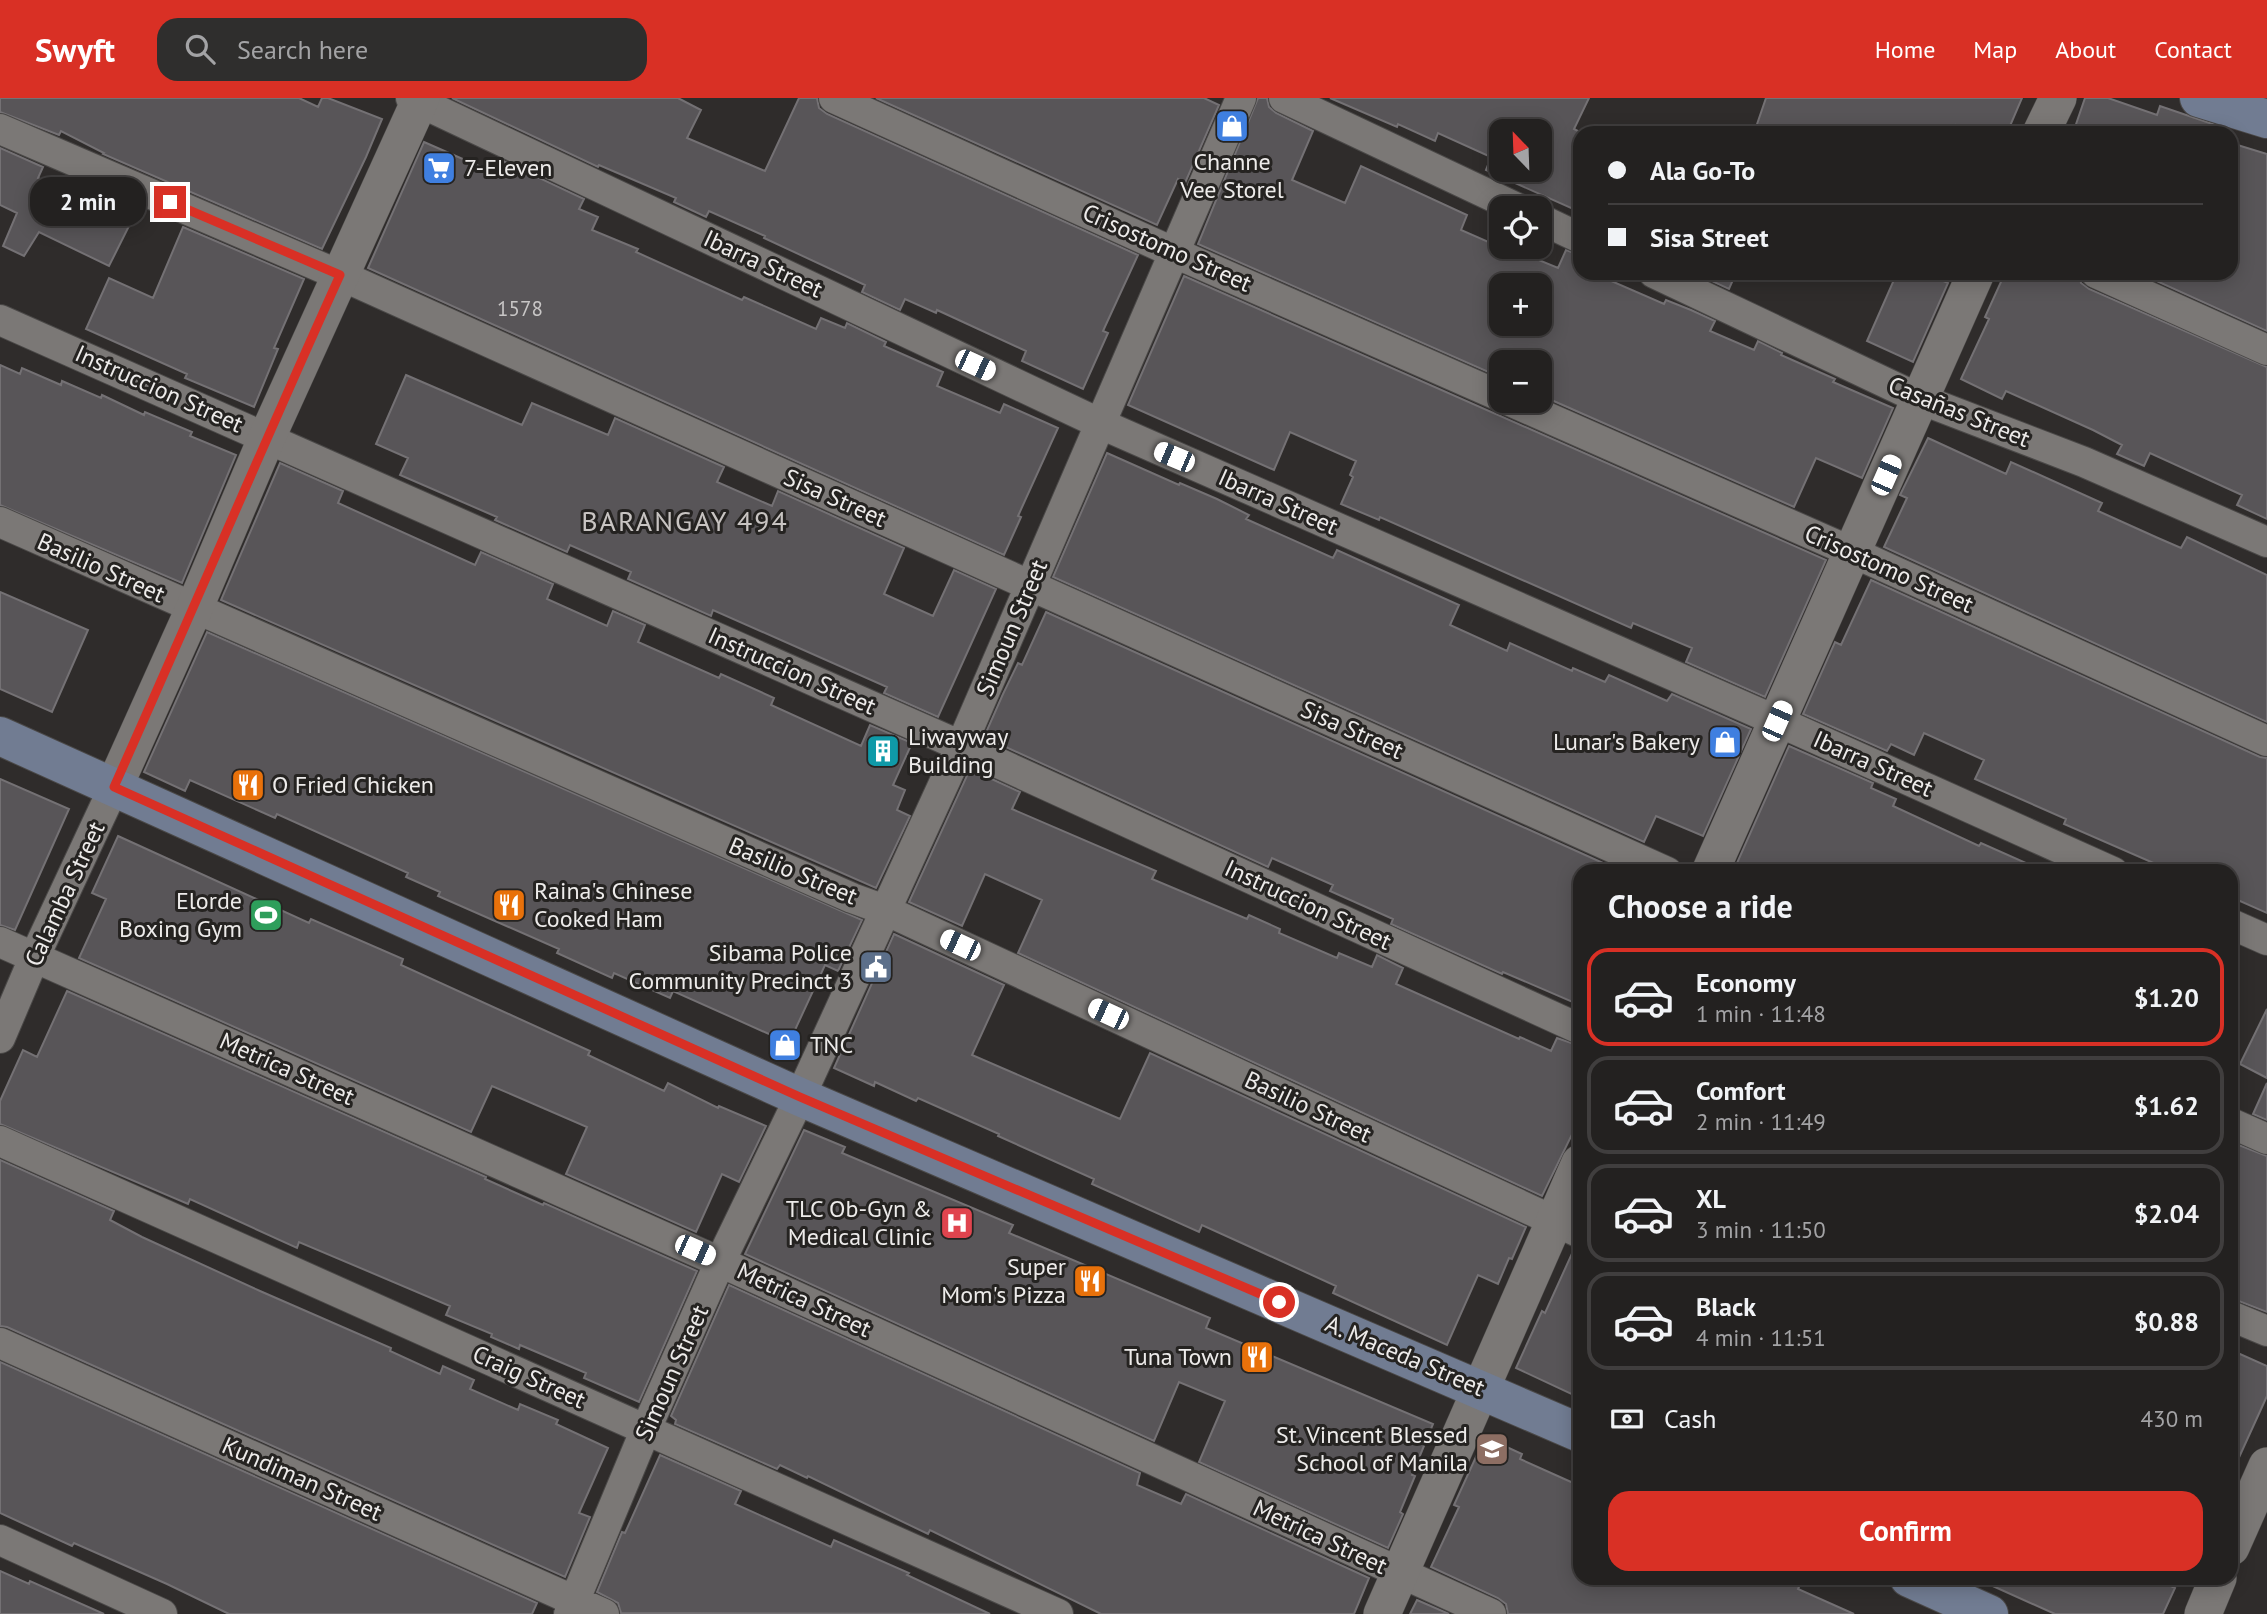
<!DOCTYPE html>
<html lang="en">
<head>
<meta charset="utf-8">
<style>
  :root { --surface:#232120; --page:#2f2e2d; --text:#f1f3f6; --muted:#a3a3a5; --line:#403e3e; --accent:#d93025 }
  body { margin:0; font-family:"PT Sans",sans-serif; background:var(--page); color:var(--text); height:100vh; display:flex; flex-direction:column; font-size:26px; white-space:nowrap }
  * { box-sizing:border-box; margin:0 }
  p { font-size:23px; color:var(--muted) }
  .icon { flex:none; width:38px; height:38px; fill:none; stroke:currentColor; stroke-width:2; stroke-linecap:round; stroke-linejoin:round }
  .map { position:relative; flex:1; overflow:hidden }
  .sheet { position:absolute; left:1573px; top:766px; width:665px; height:721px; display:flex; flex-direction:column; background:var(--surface); border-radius:21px; box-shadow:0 4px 18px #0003,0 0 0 2px var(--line) }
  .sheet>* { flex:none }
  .banner { position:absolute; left:1573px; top:28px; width:665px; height:154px; border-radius:21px; box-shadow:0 4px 18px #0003,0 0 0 2px var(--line); display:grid; align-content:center; height:154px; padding:0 35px; background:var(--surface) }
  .needle { width:46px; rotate:337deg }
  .tools { position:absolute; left:1489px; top:21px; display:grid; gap:14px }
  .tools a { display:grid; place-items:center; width:63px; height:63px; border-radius:14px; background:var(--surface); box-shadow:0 4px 18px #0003,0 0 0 2px var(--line); font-size:35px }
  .end { position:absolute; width:32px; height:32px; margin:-16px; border:9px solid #d93025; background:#fff; box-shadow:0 0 0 4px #fff }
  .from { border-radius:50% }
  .bubble { position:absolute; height:49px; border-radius:21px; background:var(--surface); box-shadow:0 4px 18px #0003,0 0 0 2px var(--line); font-size:23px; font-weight:700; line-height:49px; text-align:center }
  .car { position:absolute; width:21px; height:42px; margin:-21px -10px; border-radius:9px; box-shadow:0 0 5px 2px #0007; background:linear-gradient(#fff 24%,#345 0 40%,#fff 0 76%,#345 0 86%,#fff 0) }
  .banner b { display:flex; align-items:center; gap:24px; height:66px; font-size:26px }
  .banner b+b { border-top:2px solid var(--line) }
  .banner i { width:18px; height:18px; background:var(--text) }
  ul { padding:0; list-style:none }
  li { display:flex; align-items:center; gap:21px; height:98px; margin:0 14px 10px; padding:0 21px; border:4px solid var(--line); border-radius:21px }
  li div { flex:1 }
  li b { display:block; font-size:26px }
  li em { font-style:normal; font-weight:700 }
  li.current { border-color:var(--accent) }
  li>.icon { width:63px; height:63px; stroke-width:1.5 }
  h2 { padding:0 35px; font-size:32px; line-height:84px }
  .pay { display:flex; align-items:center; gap:18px; height:77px; padding:0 35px; font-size:26px }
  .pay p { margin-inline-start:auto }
  .cta { display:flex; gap:14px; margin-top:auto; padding:14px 35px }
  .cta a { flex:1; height:80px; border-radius:21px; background:var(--accent); color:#fff; font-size:28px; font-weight:700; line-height:80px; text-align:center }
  header { display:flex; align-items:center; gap:42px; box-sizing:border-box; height:98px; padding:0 35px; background:var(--accent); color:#fff }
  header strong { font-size:33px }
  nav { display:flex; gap:38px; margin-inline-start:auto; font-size:24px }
  .search { width:490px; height:63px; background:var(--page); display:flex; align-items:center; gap:18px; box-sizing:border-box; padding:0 24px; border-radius:21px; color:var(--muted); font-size:26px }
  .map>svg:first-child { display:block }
  .building { fill:#585558; stroke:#747174; stroke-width:2; fill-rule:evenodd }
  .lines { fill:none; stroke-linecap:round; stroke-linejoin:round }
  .minor-casing { stroke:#4a4847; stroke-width:32 }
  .tertiary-casing { stroke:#4a4847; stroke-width:38 }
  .secondary-casing { stroke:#4a4847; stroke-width:40 }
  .minor { stroke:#7b7876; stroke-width:30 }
  .tertiary { stroke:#7b7876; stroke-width:37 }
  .secondary { stroke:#717c92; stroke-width:38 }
  .route { stroke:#d93025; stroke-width:9 }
  .labels { text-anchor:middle; stroke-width:6; stroke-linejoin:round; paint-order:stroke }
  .number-label { font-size:21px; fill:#c8c6c6 }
  .poi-label { font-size:24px; fill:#edebea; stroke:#252321; text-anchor:end }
  .street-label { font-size:24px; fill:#edebea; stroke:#252321 }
  .quarter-label { font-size:28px; letter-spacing:2px; fill:#c8c4c2; stroke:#252321 }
</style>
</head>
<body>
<header>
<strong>Swyft</strong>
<div class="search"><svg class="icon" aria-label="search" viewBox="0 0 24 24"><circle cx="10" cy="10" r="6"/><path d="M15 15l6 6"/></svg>Search here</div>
<nav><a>Home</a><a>Map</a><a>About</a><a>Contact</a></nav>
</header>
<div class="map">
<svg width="2267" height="1516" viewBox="0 0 2267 1516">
  <rect width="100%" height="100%" fill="#2f2c2b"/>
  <path class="building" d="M0 0H299L318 9 322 0H328L382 21 366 59 322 151 103 56 104 55 61 33 59 37 0 14Z
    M452 0H678L701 12 687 40 765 73 799 0H817L819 10 827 16 1138 157 1103 233 1108 235 1083 291 1022 263 1026 253 937 212 936 215 905 201 900 212 862 194 865 187 764 140 765 138 709 113 706 119 674 104 676 100 599 67 598 69Z
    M876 0H1204L1219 7 1185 85 1178 81 1157 127Z
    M1258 0H1267L1269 9 1276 15 1313 33 1292 82 1345 105 1361 68 1467 117 1461 132 1511 154 1512 151 1558 170 1566 152 1580 157V175H1593L1664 206 1666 202 1691 212 1715 223 1710 233 1754 252 1758 243 1782 255 1781 257 1835 281 1833 284 1893 310 1862 380 1816 360 1794 409 1540 297V264H1502V280L1198 146ZM1502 187H1540V226H1502Z
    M1330 0H1589L1574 31 1580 34V114L1486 72 1491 59 1438 35 1435 43 1398 26 1397 29ZM1502 33H1540V72H1502Z
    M1766 0H2022L2007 35H1974L1956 27 1953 35H1754Z
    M2085 0H2108L2157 17 2160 8 2227 31 2226 35H2073Z
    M424 44 490 73H493L499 61 584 101 579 111 598 119 592 132 638 151 636 154 742 202 744 199 816 231 821 220 845 230 847 225 886 244 884 248 943 274 937 288 1000 315 1004 306 1058 330 1018 418 1021 419 1004 457 368 170Z
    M2231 45 2267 56V233L2139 175H2231Z
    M0 50 43 69 38 80 81 102 88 88 138 110 109 168 39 134 24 158 3 148 17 115 0 107Z
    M183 129 304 181 274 250 278 251 254 309 185 280 187 276 86 231 109 180 153 200Z
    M1704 175H1736L1729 191 1703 179Z
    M1897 175H1925L1948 185 1913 264 1867 243Z
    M2005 175H2079L2081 185 2089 191 2267 269V421L2237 407 2242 397 2150 355 2144 368 2117 356 2122 347 2093 332 2006 293 2002 301 1961 281 1989 221 1985 219Z
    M1184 178 1826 462 1765 599 1686 564 1692 550 1633 525 1631 530 1380 419 1379 422 1341 406 1353 379 1350 377 1356 363 1290 334 1274 372 1128 307Z
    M0 267 20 276 22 270 61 287 62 283 101 300 102 297 144 317 145 314 192 334 190 338 236 357 182 485 0 407Z
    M406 277 522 327 532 305 608 337 615 320 724 369 717 384 772 408 778 393 904 450 884 496 933 518 954 472 996 491 938 619 884 595 887 589 713 512 711 518 628 481 631 474 570 447 567 454 495 422 497 419 400 377 408 360 376 346Z
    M1928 340 2006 376 2011 364 2102 405 2098 413 2158 440 2181 450 2187 439 2267 477V624L1884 449 1907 400 1900 397Z
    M1107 355 1179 387 1180 385 1217 401 1249 417 1246 421 1333 460 1337 452 1459 507 1450 527 1507 553 1510 545 1572 573 1573 570 1605 584 1609 577 1667 603 1672 596 1751 631 1703 738 1656 718 1644 744 1053 479Z
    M280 365 343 393 338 405 475 467 481 454 553 486 547 501 607 528 613 513 645 527 638 544 719 580 721 576 774 600 771 607 861 648 870 627 912 645 893 687 905 692 897 712 910 718 876 790 221 502Z
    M1871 482 2260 659 2267 660V815L2231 799V774H2174L2064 726 2066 721 1975 681 1984 662 1924 635 1914 657 1891 646 1887 653 1803 616 1835 544 1841 547Z
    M0 494 88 532 52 614 0 591Z
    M1046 514 1623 774H1580V912L1572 908 1573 904 1503 874 1502 876 1391 826 1393 821 1330 793 1333 787 1272 760 1268 769 984 639 1003 596 1018 565 1022 567Z
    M207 534 862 822 838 873 825 867 789 945 673 893 670 900 614 875 612 880 557 855 559 851 438 798 440 794 406 779 408 775 277 716 275 720 190 682 185 693 144 674Z
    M1789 648 1873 685 1871 690 1896 701 1893 708 1979 748 1981 745 2046 774H1733Z
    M970 671 1020 694 1012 711 1156 773 1152 781 1247 821 1249 817 1280 831 1279 835 1337 860 1339 855 1372 869 1377 857 1403 870 1396 886 1519 941 1520 939 1551 953 1557 940 1580 948V1020L1542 1098 1018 855 1042 802 985 776 962 828 909 804Z
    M0 681 69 711 15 832 0 827Z
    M118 738 309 825 311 821 403 861 401 867 590 953 588 957 664 993 668 985 718 1010 719 1008 766 1028 739 1084 722 1076 696 1134 566 1076 587 1029 492 988 471 1034 79 860 106 801 92 795Z
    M894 836 1004 887 972 957 1120 1021 1150 955 1526 1129 1512 1161 1509 1160 1498 1186 1478 1177 1447 1247 1333 1195 1336 1188 1246 1147 1202 1127 1199 1134 1092 1086 1094 1081 998 1038 999 1036 918 1000 916 1003 875 984 874 988 834 970Z
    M67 893 486 1079 485 1081 543 1107 544 1105 697 1173 639 1304 584 1280 586 1275 520 1247 519 1251 491 1239 492 1236 446 1217 450 1208 299 1144 297 1150 190 1101 188 1106 0 1026V1003L23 952 37 959Z
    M2267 911V980L2240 966Z
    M2267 985V1022L2253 1016Z
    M804 1032 845 1049 842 1055 1013 1127 1009 1135 1210 1220 1206 1230 1433 1326 1412 1377 1415 1378 1400 1414 1403 1416 1388 1450 1199 1364 1225 1303 1179 1284 1154 1343 745 1156Z
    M2231 1044 2267 1058V1214L2231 1200Z
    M0 1062 114 1113 110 1122 142 1139 260 1193 391 1250 390 1253 440 1276 443 1268 474 1282 470 1291 518 1312 520 1306 558 1322 556 1326 608 1350 579 1415 590 1419 565 1479 7 1229 0 1228Z
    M1574 1151 1580 1152V1300L1516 1270 1542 1213 1545 1215Z
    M729 1187 1140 1375 1137 1387 1181 1406 1186 1396 1369 1480 1354 1516H1101L930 1432 928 1436 808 1378 807 1380 780 1367 777 1371 675 1326 676 1322 671 1318Z
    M2231 1252 2267 1268V1298L2231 1377Z
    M0 1264 537 1505 532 1516H229L167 1486 74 1445 72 1448 0 1415Z
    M1485 1339 1522 1356 1520 1361 1580 1388V1480H1803L1798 1491 1854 1516H1508L1506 1506 1498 1500 1431 1469 1459 1409 1454 1407Z
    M660 1357 741 1393 735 1406 831 1449 834 1442 909 1475 907 1477 990 1516 621 1515 618 1505 597 1494 622 1434 625 1435Z
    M0 1473 29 1486 30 1483 104 1516H0Z
    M1975 1480H2153L2175 1490 2163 1516H2055Z
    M1417 1502 1449 1516H1410Z"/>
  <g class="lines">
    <g class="minor-casing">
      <path id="minor" d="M411 0 1101 326 1777 623 2113 774
        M834 0 1175 155 1502 299
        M1284 0 1517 110
        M0 31 360 186 1667 774
        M1540 121 1580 140
        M1654 175 1920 301 2084 364 2267 444
        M2096 175 2267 252
        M0 222 961 648 1580 931
        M1510 303 1852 454 2267 643
        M0 424 852 800 885 812 1580 1135
        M2231 826 2267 842
        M0 844 720 1164 1491 1516
        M0 940 34 860 114 689
        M2231 1025 2267 1041
        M0 1043 1058 1516
        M2231 1218 2267 1233
        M0 1245 604 1516
        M0 1442 162 1516
        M569 1516 646 1331 720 1164 800 999 961 648 1241 0"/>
    </g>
    <g class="tertiary-casing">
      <path id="tertiary" d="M2041 35 2058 0
        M114 689 194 511 267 339 421 0
        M1710 774 1976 175
        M2231 1449 2267 1368
        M1382 1516 1580 1065
        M2203 1516 2218 1480"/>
    </g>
    <g class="secondary-casing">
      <path id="secondary" d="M2199 0 2267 21
        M0 638 800 999 1580 1335
        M1909 1480 1989 1516"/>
    </g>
    <use href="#minor" class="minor"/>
    <use href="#tertiary" class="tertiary"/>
    <use href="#secondary" class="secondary"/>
  </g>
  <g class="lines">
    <path class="route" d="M170 104 340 177C263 347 190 519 114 689L800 999 1279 1204"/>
  </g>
  <defs>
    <g id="shop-square" transform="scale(1.75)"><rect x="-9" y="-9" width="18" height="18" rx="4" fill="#3f7fe0" stroke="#252321"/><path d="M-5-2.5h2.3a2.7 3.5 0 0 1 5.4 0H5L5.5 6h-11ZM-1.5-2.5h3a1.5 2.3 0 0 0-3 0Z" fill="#fff"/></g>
    <g id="supermarket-square" transform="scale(1.75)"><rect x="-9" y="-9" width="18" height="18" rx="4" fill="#3f7fe0" stroke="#252321"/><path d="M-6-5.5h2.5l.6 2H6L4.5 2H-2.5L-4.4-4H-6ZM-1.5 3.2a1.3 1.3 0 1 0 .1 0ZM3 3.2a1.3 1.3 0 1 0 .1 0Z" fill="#fff"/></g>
    <g id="building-square" transform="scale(1.75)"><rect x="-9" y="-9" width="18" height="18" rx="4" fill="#0f9aa8" stroke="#252321"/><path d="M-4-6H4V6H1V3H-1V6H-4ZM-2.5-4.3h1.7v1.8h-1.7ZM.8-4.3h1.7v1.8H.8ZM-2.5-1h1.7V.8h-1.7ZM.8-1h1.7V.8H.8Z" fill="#fff"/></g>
    <g id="restaurant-square" transform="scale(1.75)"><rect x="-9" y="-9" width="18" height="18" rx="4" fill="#e8710a" stroke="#252321"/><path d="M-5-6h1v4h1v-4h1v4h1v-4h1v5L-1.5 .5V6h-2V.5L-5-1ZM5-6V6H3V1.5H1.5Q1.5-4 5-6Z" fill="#fff"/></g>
    <g id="stadium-square" transform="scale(1.75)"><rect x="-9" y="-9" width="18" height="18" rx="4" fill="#2e9e5b" stroke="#252321"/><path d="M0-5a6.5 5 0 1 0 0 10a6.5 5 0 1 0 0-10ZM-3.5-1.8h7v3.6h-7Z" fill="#fff"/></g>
    <g id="civic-square" transform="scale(1.75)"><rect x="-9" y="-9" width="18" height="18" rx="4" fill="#5c6f8a" stroke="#252321"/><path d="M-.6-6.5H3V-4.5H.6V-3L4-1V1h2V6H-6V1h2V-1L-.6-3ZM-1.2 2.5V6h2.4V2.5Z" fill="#fff"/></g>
    <g id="hospital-square" transform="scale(1.75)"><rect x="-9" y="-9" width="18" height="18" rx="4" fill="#e0444e" stroke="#252321"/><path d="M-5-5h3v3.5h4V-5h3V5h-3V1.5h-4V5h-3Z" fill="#fff"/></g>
    <g id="school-square" transform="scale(1.75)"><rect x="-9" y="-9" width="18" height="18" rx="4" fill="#8d6e63" stroke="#252321"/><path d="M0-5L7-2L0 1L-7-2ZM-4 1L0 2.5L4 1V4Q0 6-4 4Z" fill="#fff"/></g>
  </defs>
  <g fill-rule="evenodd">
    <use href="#shop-square" x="1232" y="28"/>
    <use href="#supermarket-square" x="439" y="70"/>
    <use href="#shop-square" x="1725" y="644"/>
    <use href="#building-square" x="883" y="653"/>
    <use href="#restaurant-square" x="248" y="687"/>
    <use href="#restaurant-square" x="509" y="807"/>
    <use href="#stadium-square" x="266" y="817"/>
    <use href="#civic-square" x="876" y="869"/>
    <use href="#shop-square" x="785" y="947"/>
    <use href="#hospital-square" x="957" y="1125"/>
    <use href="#restaurant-square" x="1090" y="1183"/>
    <use href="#restaurant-square" x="1257" y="1259"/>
    <use href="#school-square" x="1492" y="1351"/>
  </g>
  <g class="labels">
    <g class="number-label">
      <text x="520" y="218">1578</text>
    </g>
    <g class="poi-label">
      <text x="1232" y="72" text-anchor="middle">Channe<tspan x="1232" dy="28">Vee Storel</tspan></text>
      <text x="464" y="78" text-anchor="start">7-Eleven</text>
      <text x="908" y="647" text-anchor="start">Liwayway<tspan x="908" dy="28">Building</tspan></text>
      <text x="1700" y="652">Lunar's Bakery</text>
      <text x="272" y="695" text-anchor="start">O Fried Chicken</text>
      <text x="534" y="801" text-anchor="start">Raina's Chinese<tspan x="534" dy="28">Cooked Ham</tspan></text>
      <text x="242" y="811">Elorde<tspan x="242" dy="28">Boxing Gym</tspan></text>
      <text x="852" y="863">Sibama Police<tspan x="852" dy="28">Community Precinct 3</tspan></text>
      <text x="810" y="955" text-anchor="start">TNC</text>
      <text x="932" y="1119">TLC Ob-Gyn &amp;<tspan x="932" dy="28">Medical Clinic</tspan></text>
      <text x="1066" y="1177">Super<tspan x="1066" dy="28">Mom's Pizza</tspan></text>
      <text x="1232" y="1267">Tuna Town</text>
      <text x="1468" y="1345">St. Vincent Blessed<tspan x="1468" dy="28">School of Manila</tspan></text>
    </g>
    <g class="street-label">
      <text transform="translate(1167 150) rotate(24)" y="8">Crisostomo Street</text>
      <text transform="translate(763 166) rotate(25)" y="8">Ibarra Street</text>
      <text transform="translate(159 291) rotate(24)" y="8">Instruccion Street</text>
      <text transform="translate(1959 314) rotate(22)" y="8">Casañas Street</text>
      <text transform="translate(835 400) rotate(24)" y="8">Sisa Street</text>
      <text transform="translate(1278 404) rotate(24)" y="8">Ibarra Street</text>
      <text transform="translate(101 470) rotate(24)" y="8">Basilio Street</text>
      <text transform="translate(1889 471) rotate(24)" y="8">Crisostomo Street</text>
      <text transform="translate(1012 530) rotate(-67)" y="8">Simoun Street</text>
      <text transform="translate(792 573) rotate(24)" y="8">Instruccion Street</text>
      <text transform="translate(1352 632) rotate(24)" y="8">Sisa Street</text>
      <text transform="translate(1873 666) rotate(24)" y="8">Ibarra Street</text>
      <text transform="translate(793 773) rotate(23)" y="8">Basilio Street</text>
      <text transform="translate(65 796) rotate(-65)" y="8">Calamba Street</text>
      <text transform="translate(1308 807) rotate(25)" y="8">Instruccion Street</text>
      <text transform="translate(287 971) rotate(24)" y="8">Metrica Street</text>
      <text transform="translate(1308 1009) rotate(25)" y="8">Basilio Street</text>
      <text transform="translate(804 1202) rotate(25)" y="8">Metrica Street</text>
      <text transform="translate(1405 1258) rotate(23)" y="8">A. Maceda Street</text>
      <text transform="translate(672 1275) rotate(-66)" y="8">Simoun Street</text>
      <text transform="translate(529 1279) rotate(24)" y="8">Craig Street</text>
      <text transform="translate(302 1381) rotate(24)" y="8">Kundiman Street</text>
      <text transform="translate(1320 1439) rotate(25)" y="8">Metrica Street</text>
    </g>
    <g class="quarter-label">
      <text x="685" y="433">BARANGAY 494</text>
    </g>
  </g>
</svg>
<div class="tools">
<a><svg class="needle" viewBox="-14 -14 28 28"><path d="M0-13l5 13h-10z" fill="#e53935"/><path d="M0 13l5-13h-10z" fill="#a3a3a5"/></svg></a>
<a><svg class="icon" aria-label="locate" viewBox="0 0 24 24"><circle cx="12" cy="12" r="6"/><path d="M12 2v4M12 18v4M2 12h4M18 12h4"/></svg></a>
<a>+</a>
<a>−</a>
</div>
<i class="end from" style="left:1279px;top:1204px"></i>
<i class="end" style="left:170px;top:104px"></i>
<div class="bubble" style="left:30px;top:79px;width:116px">2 min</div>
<i class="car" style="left:975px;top:267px;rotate:115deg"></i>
<i class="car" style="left:1174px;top:359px;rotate:293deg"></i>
<i class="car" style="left:1886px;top:377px;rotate:24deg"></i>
<i class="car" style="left:1777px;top:623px;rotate:24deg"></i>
<i class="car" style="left:960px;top:847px;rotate:295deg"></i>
<i class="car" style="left:1108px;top:916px;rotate:295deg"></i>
<i class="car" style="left:695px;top:1152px;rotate:114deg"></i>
<div class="banner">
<b><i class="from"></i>Ala Go-To</b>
<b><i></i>Sisa Street</b>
</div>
<section class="sheet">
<h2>Choose a ride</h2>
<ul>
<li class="current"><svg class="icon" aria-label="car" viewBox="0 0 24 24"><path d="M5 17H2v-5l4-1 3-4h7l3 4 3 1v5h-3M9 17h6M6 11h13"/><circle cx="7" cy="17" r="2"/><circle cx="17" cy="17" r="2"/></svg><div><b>Economy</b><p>1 min · 11:48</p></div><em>$1.20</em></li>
<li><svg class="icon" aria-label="car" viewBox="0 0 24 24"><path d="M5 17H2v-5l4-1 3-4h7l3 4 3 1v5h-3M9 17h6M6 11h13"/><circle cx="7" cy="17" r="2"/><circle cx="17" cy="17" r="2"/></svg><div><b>Comfort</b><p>2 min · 11:49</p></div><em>$1.62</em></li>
<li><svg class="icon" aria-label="car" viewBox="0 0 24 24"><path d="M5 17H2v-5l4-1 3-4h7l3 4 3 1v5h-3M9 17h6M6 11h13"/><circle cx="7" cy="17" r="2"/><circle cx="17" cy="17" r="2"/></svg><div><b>XL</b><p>3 min · 11:50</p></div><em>$2.04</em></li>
<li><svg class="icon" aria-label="car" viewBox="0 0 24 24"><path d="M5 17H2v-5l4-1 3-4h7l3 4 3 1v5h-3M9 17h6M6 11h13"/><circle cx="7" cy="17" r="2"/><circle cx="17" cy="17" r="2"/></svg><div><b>Black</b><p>4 min · 11:51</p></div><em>$0.88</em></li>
</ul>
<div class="pay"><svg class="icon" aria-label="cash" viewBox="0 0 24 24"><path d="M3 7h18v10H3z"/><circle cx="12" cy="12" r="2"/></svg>Cash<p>430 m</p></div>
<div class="cta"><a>Confirm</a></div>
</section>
</div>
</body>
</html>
